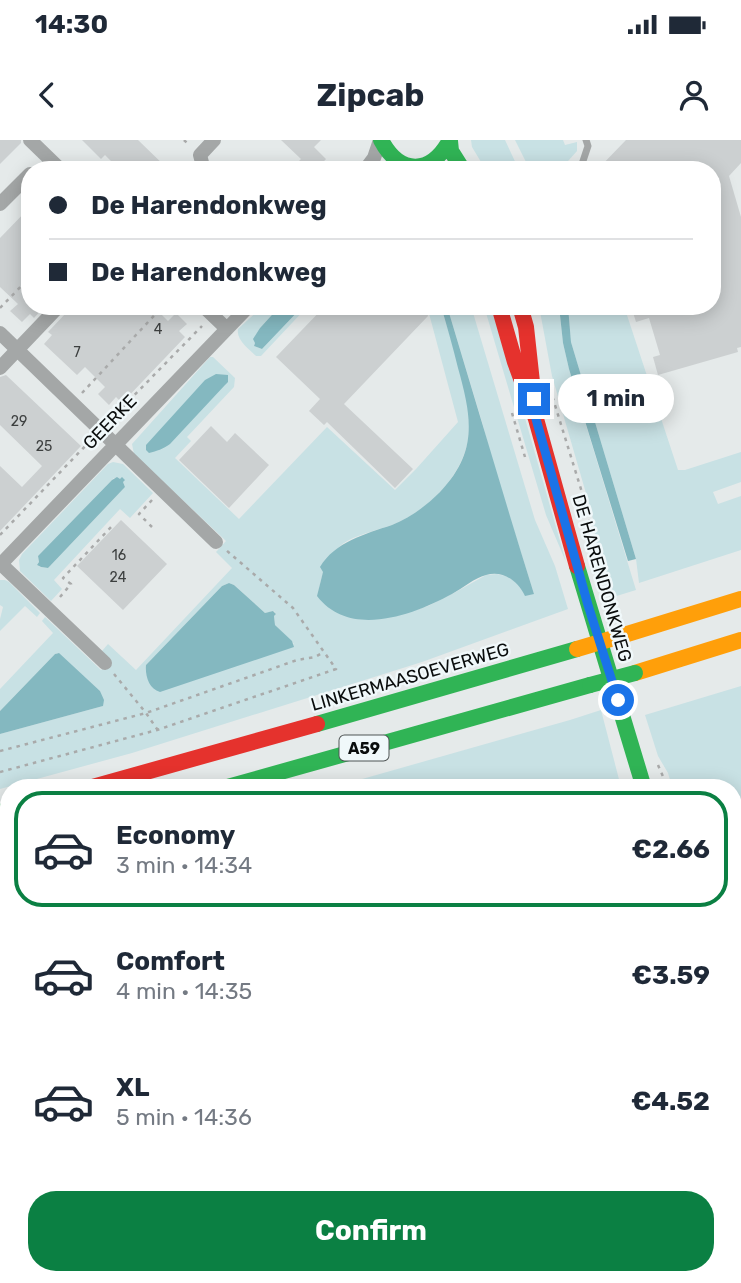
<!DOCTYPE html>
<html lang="en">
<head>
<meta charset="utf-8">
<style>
  :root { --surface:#fff; --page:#f6f6f7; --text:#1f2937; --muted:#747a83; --line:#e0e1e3; --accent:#0b8043 }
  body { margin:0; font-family:Rubik,sans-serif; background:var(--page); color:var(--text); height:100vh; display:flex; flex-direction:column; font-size:26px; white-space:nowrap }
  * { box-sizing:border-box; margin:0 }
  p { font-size:23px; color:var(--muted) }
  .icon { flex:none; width:38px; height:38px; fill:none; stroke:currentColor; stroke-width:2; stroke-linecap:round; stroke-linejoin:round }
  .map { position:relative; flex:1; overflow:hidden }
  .panel { position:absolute; left:0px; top:639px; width:742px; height:506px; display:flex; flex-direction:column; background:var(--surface); border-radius:28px 28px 0 0; box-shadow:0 4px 18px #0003 }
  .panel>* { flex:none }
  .hud { position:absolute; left:21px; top:21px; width:700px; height:154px; border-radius:28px; box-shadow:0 4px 18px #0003; display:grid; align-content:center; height:154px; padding:0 28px; background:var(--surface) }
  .end { position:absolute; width:32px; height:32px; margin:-16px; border:9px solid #1a73e8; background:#fff; box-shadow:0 0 0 4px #fff }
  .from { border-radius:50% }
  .bubble { position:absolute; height:49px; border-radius:24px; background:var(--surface); box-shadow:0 4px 18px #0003; font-size:23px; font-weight:700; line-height:49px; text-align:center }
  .hud b { display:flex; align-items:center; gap:24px; height:66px; font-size:26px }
  .hud b+b { border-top:2px solid var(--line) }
  .hud i { width:18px; height:18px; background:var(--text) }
  ul { padding:12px 0 0; list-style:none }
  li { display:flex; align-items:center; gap:21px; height:116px; margin:0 14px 10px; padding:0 14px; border:4px solid transparent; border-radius:28px }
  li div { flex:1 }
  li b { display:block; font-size:26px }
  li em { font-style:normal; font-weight:700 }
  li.on { border-color:var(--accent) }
  li>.icon { width:63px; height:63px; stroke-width:1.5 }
  .cta { display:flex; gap:14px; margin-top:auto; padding:14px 28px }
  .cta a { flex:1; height:80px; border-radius:28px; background:var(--accent); color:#fff; font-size:28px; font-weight:700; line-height:80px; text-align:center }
  .status { display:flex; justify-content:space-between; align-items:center; height:49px; padding:0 35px; background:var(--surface); direction:ltr }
  .status svg { height:19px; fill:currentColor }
  header { display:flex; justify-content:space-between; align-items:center; height:91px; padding:0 28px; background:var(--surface); font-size:32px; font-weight:700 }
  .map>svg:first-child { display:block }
  .green { fill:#c8e1e4; fill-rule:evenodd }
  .water { fill:#84b8c0 }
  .building { fill:#ccd0d1 }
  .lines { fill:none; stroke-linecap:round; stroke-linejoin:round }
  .path { stroke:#a9aaaa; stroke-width:2.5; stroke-dasharray:3.5 5; stroke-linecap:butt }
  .lane { stroke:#a4a7a7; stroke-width:7 }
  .street { stroke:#a4a7a7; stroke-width:14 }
  .fast { stroke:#30b455; stroke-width:16 }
  .slow { stroke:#ff9f0a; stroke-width:16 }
  .jam { stroke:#e5322d; stroke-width:16 }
  .fast-bridge { stroke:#30b455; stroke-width:16 }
  .slow-bridge { stroke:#ff9f0a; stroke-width:16 }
  .route { stroke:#1a73e8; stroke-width:9 }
  .labels { text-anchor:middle; stroke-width:5; stroke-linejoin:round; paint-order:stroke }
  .number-label { font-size:14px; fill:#3c3f3f }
  .shield { fill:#f0f8fa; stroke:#4f5454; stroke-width:2 }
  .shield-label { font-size:16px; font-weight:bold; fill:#0a0d0d }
  .street-label { font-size:18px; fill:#0a0d0d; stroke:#f0f8fa }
</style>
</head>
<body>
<div class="status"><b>14:30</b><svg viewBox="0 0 49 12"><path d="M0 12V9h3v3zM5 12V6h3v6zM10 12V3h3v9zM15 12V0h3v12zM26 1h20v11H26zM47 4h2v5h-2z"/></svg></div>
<header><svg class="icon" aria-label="back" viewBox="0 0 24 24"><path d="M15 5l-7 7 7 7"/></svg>Zipcab<svg class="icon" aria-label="person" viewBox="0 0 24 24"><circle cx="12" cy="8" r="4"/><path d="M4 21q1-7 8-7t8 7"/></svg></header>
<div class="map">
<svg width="741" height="1143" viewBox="0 0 741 1143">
  <rect width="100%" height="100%" fill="#e5eaea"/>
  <path class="green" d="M471 0H505L519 30H481L484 27 472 7Z
    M515 0H563L565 5 577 2V11L560 30H530Z
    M263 166H280L260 188 254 206 262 209 303 166H308L261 216H256C249 209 236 200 238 189Z
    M427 166H441C451 202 469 249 469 285 470 328 434 366 397 383 381 390 350 395 338 408 326 420 320 439 318 456L396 476 428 466 454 453 486 435 497 434 509 437 521 447 534 454 494 327 482 282 447 166H471L535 380 555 426 568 469 422 522 132 613 0 649V594L103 566 100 551 58 513 55 514 0 571V549L53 493 42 481 45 477 101 530 111 520 102 511 108 504 136 530 232 428 216 412 226 401 134 314 132 304 210 217H213L235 238 234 247 187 297 191 301 175 318 239 379 327 287 395 350 416 329 458 282ZM229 443 234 445 265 473 274 471 276 474 274 476 275 485 294 504 150 541 146 525 222 446Z
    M484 166H493L566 422 546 375Z
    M539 166H559L563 203 569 229 636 450 610 458 599 420 592 374 552 236Z
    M568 166H624L678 330H685L741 312V342L713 352 718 364 741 356V410L639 443 636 419 571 202Z
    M113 322 123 324 153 353 130 378 120 369 54 440 62 449 51 461 20 431 19 420 22 414 108 324ZM114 338C121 339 123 341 125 347L50 426 48 428 40 427 37 425 39 422 38 416Z
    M0 440H5L9 442 40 473 37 477 25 466 0 491V479L3 467 0 465Z
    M741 546V878L733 852V648L672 647 668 633 658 616 645 575Z
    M601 570 621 647H334L570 580Z
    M9 730V867L0 869V732Z
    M733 1043 741 1065V1143H715L713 1136H733Z
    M131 1136H260L261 1143H133Z"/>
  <path class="water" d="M280 166H303L262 209 254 206 255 203 253 199 260 188Z
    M441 166H447C476 262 504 358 534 454L525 456C518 441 503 430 486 435 474 438 463 448 452 454 413 475 350 499 317 456L323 432 320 427C335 402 365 394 392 385 410 378 426 366 440 352 478 312 472 278 458 228 453 207 447 187 441 166Z
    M559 166H568L571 202 636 419 628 421 569 229 563 203Z
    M216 234 228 235V242L225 245 170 304C163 309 157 311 149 313L146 310V305L205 240Z
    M117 337 120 339 122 337 125 340 123 342 125 347 50 426 48 428 41 427 37 425 39 422 38 416 112 340Z
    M229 443 234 445 265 473 273 471 276 474 274 476 275 485 292 501 294 507 160 552C149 549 145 536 146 525L222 446Z
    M59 513 100 551 104 560 103 566 0 594V571L55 514Z"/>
  <path class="building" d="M0 0H21V3L0 24Z
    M82 0H138L169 30H120L105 15 101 19Z
    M281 0H321L314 7 326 19 316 30H290L301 19Z
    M626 0H741V23L729 36 741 77V207L737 208 738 212 658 235 653 217 660 215 649 178 636 182 631 166H712V30H597Z
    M30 67V166H45L34 178 30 174 22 182 10 171 18 164 0 147V98Z
    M68 166H153L168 181 176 173 187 184 179 191 185 197 122 263 116 257 109 265 98 254 105 247 85 227 77 235 44 204 52 195 48 192 66 173Z
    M325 166H425L428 176 344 264 413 329 395 348 327 282 324 285 309 271 320 259 276 217Z
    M6 235 81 306 0 391V326L22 347 42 326 0 285V237Z
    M211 286 227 302 235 293 269 325 229 368 179 320Z
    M121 380 167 424 123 470 77 426Z"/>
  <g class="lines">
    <path class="path" d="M184 0 190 6
      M0 168 30 137
      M550 249 589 375 594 411
      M82 253 163 166
      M512 273 525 317
      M111 279 202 186
      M152 387 139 374 152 360
      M0 395 90 301
      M60 457 71 444 63 438 112 386
      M114 534 146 573 157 589
      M0 611 146 573 297 520 315 517 324 512
      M658 625 668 648
      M0 632 157 590 336 529 293 468 226 410
      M0 821 9 819
      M733 865 741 891
      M733 1012 741 1036
      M733 1049 741 1048
      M196 1143V1136"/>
    <path class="lane" d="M580 30 588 6 586 0"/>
    <path class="street" d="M30 0 61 30
      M204 30 200 15 214 0
      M365 30 374 18 380 0
      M0 64 30 34
      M203 166 227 189
      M0 193 216 402
      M0 228 59 166
      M0 423 105 523
      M0 425 249 166
      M0 1105 9 1103
      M126 1136 127 1143
      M266 1136 267 1143
      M436 1136 446 1143
      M618 1136 620 1143
      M717 1136 719 1143"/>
    <path class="fast" d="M381 0C400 36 431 35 450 0
      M450 1 451 11 463 30
      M577 426 644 648
      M317 584 577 509
      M224 648 590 545
      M0 672 9 670
      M733 938 741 963"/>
    <path class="slow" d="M624 495 741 459
      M635 533 741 500
      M0 710 9 708"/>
    <path class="jam" d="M499 166 515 222 536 279 577 426
      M520 166 526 187 532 242
      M89 648 317 584"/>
    <path class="fast-bridge" d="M590 545 635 533"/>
    <path class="slow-bridge" d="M577 509 624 495"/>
  </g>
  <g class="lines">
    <path class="route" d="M534 259 536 279 588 465 618 560"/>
  </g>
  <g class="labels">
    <g class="number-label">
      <text x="158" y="194">4</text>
      <text x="77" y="217">7</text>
      <text x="19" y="286">29</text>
      <text x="44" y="311">25</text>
      <text x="119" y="420">16</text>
      <text x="118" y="442">24</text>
    </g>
    <rect class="shield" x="339.5" y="595.5" width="49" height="25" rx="5"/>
    <g class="shield-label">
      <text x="364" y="614">A59</text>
    </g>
    <g class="street-label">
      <text transform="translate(110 282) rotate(-46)" y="6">GEERKE</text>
      <text transform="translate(602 438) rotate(74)" y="6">DE HARENDONKWEG</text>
      <text transform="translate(410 537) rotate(-16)" y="6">LINKERMAASOEVERWEG</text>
    </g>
  </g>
</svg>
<i class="end from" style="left:618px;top:560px"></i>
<i class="end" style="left:534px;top:259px"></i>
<div class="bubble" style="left:558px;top:234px;width:116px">1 min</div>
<div class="hud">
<b><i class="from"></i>De Harendonkweg</b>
<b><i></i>De Harendonkweg</b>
</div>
<section class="panel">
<ul>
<li class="on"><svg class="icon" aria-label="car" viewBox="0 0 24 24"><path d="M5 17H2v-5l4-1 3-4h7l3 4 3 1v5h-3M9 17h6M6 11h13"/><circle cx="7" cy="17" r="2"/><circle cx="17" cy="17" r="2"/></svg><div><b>Economy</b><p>3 min · 14:34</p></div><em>€2.66</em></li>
<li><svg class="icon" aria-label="car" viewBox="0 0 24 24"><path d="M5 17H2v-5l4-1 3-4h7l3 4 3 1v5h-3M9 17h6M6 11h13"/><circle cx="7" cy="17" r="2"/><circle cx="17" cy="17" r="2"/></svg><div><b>Comfort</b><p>4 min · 14:35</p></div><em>€3.59</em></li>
<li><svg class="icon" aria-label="car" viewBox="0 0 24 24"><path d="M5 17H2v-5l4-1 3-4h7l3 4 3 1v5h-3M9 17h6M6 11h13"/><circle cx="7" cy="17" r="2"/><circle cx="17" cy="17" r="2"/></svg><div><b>XL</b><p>5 min · 14:36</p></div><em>€4.52</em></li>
</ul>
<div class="cta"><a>Confirm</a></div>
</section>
</div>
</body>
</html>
